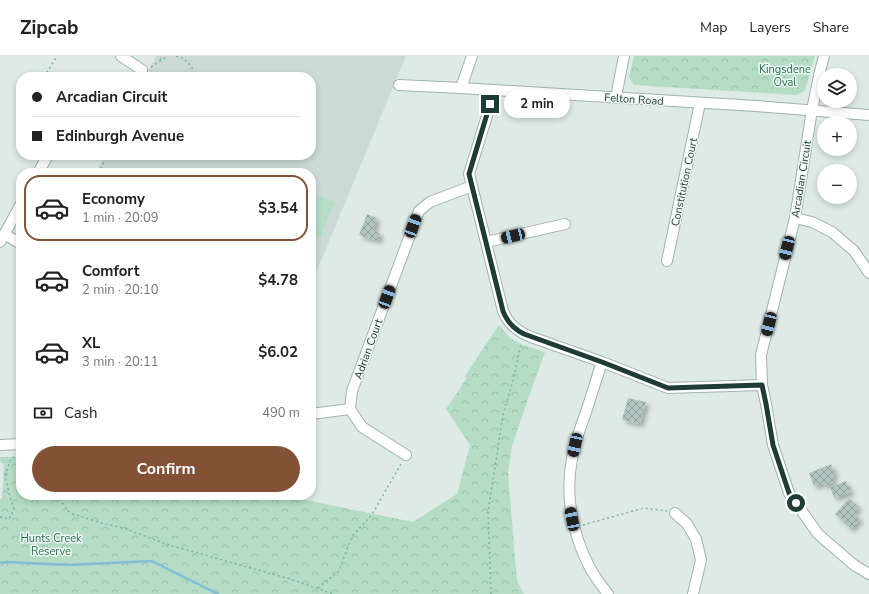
<!DOCTYPE html>
<html lang="en">
<head>
<meta charset="utf-8">
<style>
  :root { --surface:#fff; --page:#f6f6f6; --text:#222; --muted:#767676; --line:#e0e0e0; --accent:#825136 }
  body { margin:0; font-family:"Nunito Sans",sans-serif; background:var(--page); color:var(--text); height:100vh; display:flex; flex-direction:column; font-size:15px; white-space:nowrap }
  * { box-sizing:border-box; margin:0 }
  p { font-size:13px; color:var(--muted) }
  .icon { flex:none; width:22px; height:22px; fill:none; stroke:currentColor; stroke-width:2; stroke-linecap:round; stroke-linejoin:round }
  .map { position:relative; flex:1; overflow:hidden }
  .drawer { position:absolute; left:16px; top:112px; width:300px; height:332px; display:flex; flex-direction:column; background:var(--surface); border-radius:16px; box-shadow:0 2px 6px #0003 }
  .drawer>* { flex:none }
  .hud { position:absolute; left:16px; top:16px; width:300px; height:88px; border-radius:16px; box-shadow:0 2px 6px #0003; display:grid; align-content:center; height:88px; padding:0 16px; background:var(--surface) }
  .tools { position:absolute; left:817px; top:12px; display:grid; gap:8px }
  .tools a { display:grid; place-items:center; width:40px; height:40px; border-radius:50%; background:var(--surface); box-shadow:0 2px 6px #0003; font-size:20px }
  .end { position:absolute; width:18px; height:18px; margin:-9px; border:5px solid #1f3b36; background:#fff; box-shadow:0 0 0 2px #fff }
  .from { border-radius:50% }
  .bubble { position:absolute; height:28px; border-radius:14px; background:var(--surface); box-shadow:0 2px 6px #0003; font-size:13px; font-weight:700; line-height:28px; text-align:center }
  .car { position:absolute; width:12px; height:24px; margin:-12px -6px; border-radius:5px; box-shadow:0 0 3px 1px #0007; background:linear-gradient(#222 24%,#8ab4d8 0 40%,#222 0 76%,#8ab4d8 0 86%,#222 0) }
  .hud b { display:flex; align-items:center; gap:14px; height:38px; font-size:15px }
  .hud b+b { border-top:1px solid var(--line) }
  .hud i { width:10px; height:10px; background:var(--text) }
  ul { padding:7px 0 0; list-style:none }
  li { display:flex; align-items:center; gap:12px; height:66px; margin:0 8px 6px; padding:0 8px; border:2px solid transparent; border-radius:16px }
  li div { flex:1 }
  li b { display:block; font-size:15px }
  li em { font-style:normal; font-weight:700 }
  li.active { border-color:var(--accent) }
  li>.icon { width:36px; height:36px; stroke-width:1.5 }
  .pay { display:flex; align-items:center; gap:10px; height:44px; padding:0 16px; font-size:15px }
  .pay p { margin-inline-start:auto }
  .primary-button { display:flex; gap:8px; margin-top:auto; padding:8px 16px }
  .primary-button a { flex:1; height:46px; border-radius:24px; background:var(--accent); color:#fff; font-size:16px; font-weight:700; line-height:46px; text-align:center }
  header { display:flex; align-items:center; gap:24px; box-sizing:border-box; height:56px; padding:0 20px; background:var(--surface); border-bottom:1px solid var(--line) }
  header strong { font-size:19px }
  nav { display:flex; gap:22px; margin-inline-start:auto; font-size:14px }
  .map>svg:first-child { display:block }
  .built { fill:#ccdad5 }
  .forest { fill:url(#forest-crowns) }
  .pitch { fill:#b5ddc5 }
  .lines { fill:none; stroke-linecap:round; stroke-linejoin:round }
  .stream { stroke:#83bdd3; stroke-width:2.5 }
  .building { fill:url(#building-cross-hatch); filter:url(#shadow) }
  .street-casing { stroke:#a1b2ae; stroke-width:12 }
  .path { stroke:#7db0a5; stroke-width:1.5; stroke-dasharray:2 3; stroke-linecap:butt }
  .street { stroke:#fff; stroke-width:10 }
  .route { stroke:#1f3b36; stroke-width:5 }
  .labels { text-anchor:middle; stroke-width:3; stroke-linejoin:round; paint-order:stroke }
  .park-label { font-size:11px; fill:#28734d; stroke:#eef7f4 }
  .street-label { font-size:11px; fill:#1f3b36; stroke:#eef7f4 }
</style>
</head>
<body>
<header>
<strong>Zipcab</strong>
<nav><a>Map</a><a>Layers</a><a>Share</a></nav>
</header>
<div class="map">
<svg width="869" height="538" viewBox="0 0 869 538">
  <defs>
    <pattern id="forest-crowns" width="20" height="18" patternUnits="userSpaceOnUse"><rect width="20" height="18" fill="#b5ddc5"/><path d="M2 6a3 3 0 1 1 6 0M12 15a3 3 0 1 1 6 0" fill="none" stroke="#9bbfaa"/></pattern>
    <pattern id="building-cross-hatch" width="8" height="8" patternUnits="userSpaceOnUse"><rect width="8" height="8" fill="#b3c5c0"/><path d="M0 0l8 8M0 8l8-8" fill="none" stroke="#91a19d"/></pattern>
    <filter id="shadow"><feDropShadow dx="3.5" dy="3.5" stdDeviation="2" flood-color="#0004"/></filter>
  </defs>
  <rect width="100%" height="100%" fill="#deeae6"/>
  <path class="built" d="M156 0H406L311 229V117H96L105 99H311V21H145Z"/>
  <path class="forest" d="M634 0H815L805 34 801 37 796 39 634 29 629 22Z
    M499 269 510 282 523 289 545 296 528 343 512 390 508 417 517 525 524 538H0V443H2L4 409 0 405V401H21V439H281L413 466 457 438 470 389 446 353 467 322 465 320Z"/>
  <path class="pitch" d="M316 139 334 146 320 182 311 178V151Z"/>
  <g class="lines">
    <path class="stream" d="M0 507 7 506 68 509 152 505 218 538"/>
  </g>
  <path class="building" d="M367 158 377 162 373 175 380 177 378 185 370 182V183L359 179Z
    M628 342 646 346 640 368 622 364Z
    M831 408 835 419 832 420 834 426 824 430 823 427 814 430 809 417Z
    M846 425 851 436 834 442 830 431Z
    M849 442 859 451 853 457 860 463 851 473 835 458Z"/>
  <g class="lines">
    <g class="street-casing">
      <path id="street" d="M121 0 142 14
        M824 0 820 15 812 54 795 162 761 299 762 329 766 348 773 389 789 437 818 478 854 509 869 518
        M399 29 461 32 756 50 869 59
        M461 32 472 0
        M495 34 469 118 503 255C508 268 518 276 531 281L602 306 668 332 762 329
        M616 41 624 0
        M38 117 48 99
        M795 162 812 166 832 176 854 195 869 217
        M4 178 21 188
        M0 186 21 148
        M486 186 565 168
        M667 205 700 47
        M602 306C596 324 591 341 585 359 580 373 574 388 572 403 565 439 572 477 589 510 594 520 601 529 608 538
        M311 358 350 353
        M0 389 21 388
        M406 399 362 371 350 353 352 335 419 155 430 146 472 130
        M675 457 687 468 696 483 701 504 693 538"/>
    </g>
    <path class="path" d="M176 0 183 2 192 11 193 21
      M160 4 162 0
      M151 11 168 0
      M44 21 57 0
      M98 117 108 99
      M56 439 70 457 98 466 126 473 169 489 290 523 333 538
      M0 461 9 463 14 453 10 441 5 420 11 402 21 399
      M583 469 644 452 667 455
      M318 532 339 515 352 480 371 460 401 408
      M491 538 488 456 503 359 514 321 521 288"/>
    <use href="#street" class="street"/>
  </g>
  <g class="lines">
    <path class="route" d="M490 48 469 118 503 255C507 266 514 273 524 278L602 306 668 332 762 329 766 348 773 389 789 437 796 447"/>
  </g>
  <g class="labels">
    <g class="park-label">
      <text x="785" y="17">Kingsdene<tspan x="785" dy="13">Oval</tspan></text>
      <text x="51" y="486">Hunts Creek<tspan x="51" dy="13">Reserve</tspan></text>
    </g>
    <g class="street-label">
      <text transform="translate(634 43) rotate(4)" y="4">Felton Road</text>
      <text transform="translate(801 123) rotate(-81)" y="4">Arcadian Circuit</text>
      <text transform="translate(684 126) rotate(-78)" y="4">Constitution Court</text>
      <text transform="translate(368 293) rotate(-70)" y="4">Adrian Court</text>
    </g>
  </g>
</svg>
<div class="tools">
<a><svg class="icon" aria-label="layers" viewBox="0 0 24 24"><path d="M12 4l9 5-9 5-9-5zM3 14l9 5 9-5"/></svg></a>
<a>+</a>
<a>−</a>
</div>
<i class="end from" style="left:796px;top:447px"></i>
<i class="end" style="left:490px;top:48px"></i>
<div class="bubble" style="left:504px;top:34px;width:66px">2 min</div>
<i class="car" style="left:413px;top:170px;rotate:20deg"></i>
<i class="car" style="left:513px;top:180px;rotate:257deg"></i>
<i class="car" style="left:787px;top:192px;rotate:194deg"></i>
<i class="car" style="left:387px;top:241px;rotate:20deg"></i>
<i class="car" style="left:769px;top:268px;rotate:194deg"></i>
<i class="car" style="left:575px;top:389px;rotate:192deg"></i>
<i class="car" style="left:572px;top:463px;rotate:349deg"></i>
<div class="hud">
<b><i class="from"></i>Arcadian Circuit</b>
<b><i></i>Edinburgh Avenue</b>
</div>
<section class="drawer">
<ul>
<li class="active"><svg class="icon" aria-label="car" viewBox="0 0 24 24"><path d="M5 17H2v-5l4-1 3-4h7l3 4 3 1v5h-3M9 17h6M6 11h13"/><circle cx="7" cy="17" r="2"/><circle cx="17" cy="17" r="2"/></svg><div><b>Economy</b><p>1 min · 20:09</p></div><em>$3.54</em></li>
<li><svg class="icon" aria-label="car" viewBox="0 0 24 24"><path d="M5 17H2v-5l4-1 3-4h7l3 4 3 1v5h-3M9 17h6M6 11h13"/><circle cx="7" cy="17" r="2"/><circle cx="17" cy="17" r="2"/></svg><div><b>Comfort</b><p>2 min · 20:10</p></div><em>$4.78</em></li>
<li><svg class="icon" aria-label="car" viewBox="0 0 24 24"><path d="M5 17H2v-5l4-1 3-4h7l3 4 3 1v5h-3M9 17h6M6 11h13"/><circle cx="7" cy="17" r="2"/><circle cx="17" cy="17" r="2"/></svg><div><b>XL</b><p>3 min · 20:11</p></div><em>$6.02</em></li>
</ul>
<div class="pay"><svg class="icon" aria-label="cash" viewBox="0 0 24 24"><path d="M3 7h18v10H3z"/><circle cx="12" cy="12" r="2"/></svg>Cash<p>490 m</p></div>
<div class="primary-button"><a>Confirm</a></div>
</section>
</div>
</body>
</html>
